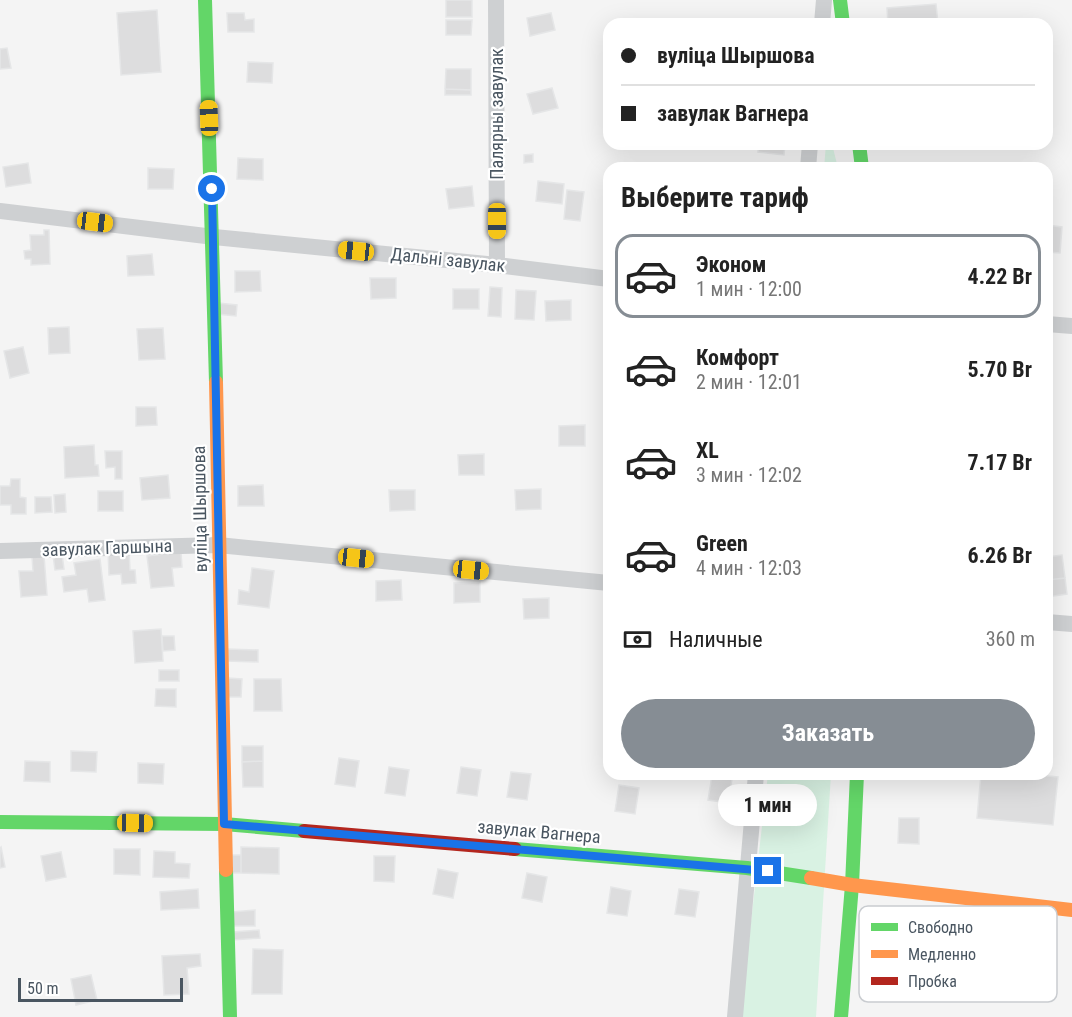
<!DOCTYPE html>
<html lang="ru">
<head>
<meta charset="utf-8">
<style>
  :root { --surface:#fff; --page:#f2f2f2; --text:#222; --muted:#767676; --line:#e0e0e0; --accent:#868d94 }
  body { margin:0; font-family:"Roboto Condensed",sans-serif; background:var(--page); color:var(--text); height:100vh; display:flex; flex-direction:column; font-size:22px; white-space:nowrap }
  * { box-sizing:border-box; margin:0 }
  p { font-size:20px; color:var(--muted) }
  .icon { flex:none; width:33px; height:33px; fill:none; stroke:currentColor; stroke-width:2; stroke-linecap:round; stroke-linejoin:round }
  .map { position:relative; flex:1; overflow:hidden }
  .drawer { position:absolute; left:603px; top:162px; width:450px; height:618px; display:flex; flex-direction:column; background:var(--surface); border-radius:18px; box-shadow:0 6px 24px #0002 }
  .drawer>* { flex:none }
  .guide { position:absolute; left:603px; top:18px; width:450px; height:132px; border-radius:18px; box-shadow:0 6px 24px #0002; display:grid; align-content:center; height:132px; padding:0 18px; background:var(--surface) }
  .scale { position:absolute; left:18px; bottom:15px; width:165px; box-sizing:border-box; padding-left:6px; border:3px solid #4a5661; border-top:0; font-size:16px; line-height:21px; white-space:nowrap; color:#4a5661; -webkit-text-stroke:4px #fff; paint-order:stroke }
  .end { position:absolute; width:27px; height:27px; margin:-14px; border:8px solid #1a73e8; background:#fff; box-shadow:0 0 0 3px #fff }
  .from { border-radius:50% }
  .bubble { position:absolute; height:42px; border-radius:21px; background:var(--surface); box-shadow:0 6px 24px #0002; font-size:20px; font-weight:700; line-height:42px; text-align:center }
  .car { position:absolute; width:18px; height:36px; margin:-18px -9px; border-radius:8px; box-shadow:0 0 4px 2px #0007; background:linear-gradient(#f5c518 24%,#345 0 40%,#f5c518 0 76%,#345 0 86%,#f5c518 0) }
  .guide b { display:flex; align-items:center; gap:21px; height:57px; font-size:22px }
  .guide b+b { border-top:2px solid var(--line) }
  .guide i { width:15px; height:15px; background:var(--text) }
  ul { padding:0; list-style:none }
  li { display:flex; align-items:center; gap:18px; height:84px; margin:0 12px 9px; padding:0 6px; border:3px solid transparent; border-radius:18px }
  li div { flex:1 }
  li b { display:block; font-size:22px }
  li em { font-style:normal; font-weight:700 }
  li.active { border-color:var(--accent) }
  li>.icon { width:54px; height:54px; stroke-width:1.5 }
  h2 { padding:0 18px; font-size:27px; line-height:72px }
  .pay { display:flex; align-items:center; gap:15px; height:66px; padding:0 18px; font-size:22px }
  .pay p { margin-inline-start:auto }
  .button { display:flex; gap:12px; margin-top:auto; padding:12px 18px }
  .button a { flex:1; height:69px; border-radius:36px; background:var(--accent); color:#fff; font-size:24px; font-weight:700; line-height:69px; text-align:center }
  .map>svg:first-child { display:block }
  .green { fill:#d9f2e3 }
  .building { fill:#ddddde; stroke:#e5e6e7; stroke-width:1.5 }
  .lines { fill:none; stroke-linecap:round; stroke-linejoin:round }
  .street { stroke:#ced0d2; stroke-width:16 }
  .fast { stroke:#63d668; stroke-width:14 }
  .slow { stroke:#ff974d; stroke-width:14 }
  .jam { stroke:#b3261e; stroke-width:14 }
  .route { stroke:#1a73e8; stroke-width:8 }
  .labels { text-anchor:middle; stroke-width:4.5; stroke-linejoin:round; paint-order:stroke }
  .street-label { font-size:18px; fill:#4a5661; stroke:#fff }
  .key { fill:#fff; stroke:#c9ccd0; stroke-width:1.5 }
  .key-label { font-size:16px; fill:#4a5661 }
</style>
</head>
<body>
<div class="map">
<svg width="1072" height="1017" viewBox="0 0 1072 1017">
  <rect width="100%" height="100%" fill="#f4f4f4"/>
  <path class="green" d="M826 144H832L838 168H824Z
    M768 774H831L816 1017H740Z"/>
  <path class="building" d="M446 0H472V17H446Z
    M936 4 938 24H888L887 8Z
    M157 10 161 72 121 75 117 13Z
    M227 13H244L245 20 254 19V32H228Z
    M551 13 555 30 530 36 527 18Z
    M446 20H472L471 35H446Z
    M7 48 11 68 0 69V49Z
    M248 62 273 63 272 83 247 82Z
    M446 69H471V90L445 89Z
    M552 88 558 108 533 114 527 94Z
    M445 89 471 90V95H445Z
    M759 144H785L784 155 758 152Z
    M533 154V162L524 163V155Z
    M238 158 263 159V180L237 179Z
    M28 163 31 183 6 187 3 167Z
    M148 168 174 169 173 189H148Z
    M538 181 564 184 562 204 536 201Z
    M472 186 474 206 449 209 446 189Z
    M567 190 584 192 580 221 564 219Z
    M1047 225 1062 227 1060 253 1047 252Z
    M44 230H49L50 264 31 265V259H25L24 251 31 250 30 235H44Z
    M152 254 154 275 128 276 127 256Z
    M235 271H260L261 291 235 292Z
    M370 278H396V298L371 299Z
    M490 287 502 288 501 317 488 316Z
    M453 289H479V309H453Z
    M516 290 536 291 534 320 515 319Z
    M571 300V320L546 321 545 301Z
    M218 303 237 305 236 316 217 314Z
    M69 327 70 353 49 354 48 328Z
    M163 328 165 359 139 360 137 329Z
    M23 347 29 373 10 378 4 351Z
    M1047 387H1051L1049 401H1047Z
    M136 407H156L157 425 136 426Z
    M585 425V446H559V426Z
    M94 445 95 465H98L99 476 65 478 64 447Z
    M105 451H122V479H115V467L106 468Z
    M484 454V475H459L458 455Z
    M168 475 170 498 142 500 140 478Z
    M11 479H20V497L26 498V514H11V505H0V486H10Z
    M263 485 264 506H238V486Z
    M541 489V509L516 510 515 490Z
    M389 490H415V510L390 511Z
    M98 491H123V511H98Z
    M65 494 66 512 55 513 54 495Z
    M35 497H51L52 512 35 513Z
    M129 549 130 570H135L136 583 122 584 121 574 109 575 108 551Z
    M181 552 182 567 172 568 174 586 151 588 147 556Z
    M62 554 64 569 55 570 53 555Z
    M1062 555 1065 578 1047 580V557Z
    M44 556 47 595 21 597 19 571H33L32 557Z
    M100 559 105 600 89 602 87 589 64 592 62 577 76 575 74 563Z
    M252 568 274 571 269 608 238 604 239 590 249 592Z
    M1065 578 1067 594 1047 597V580Z
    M401 580 402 600 376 601V581Z
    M480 582V602L454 603V583Z
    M549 598V618L524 619 523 599Z
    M161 629 163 661 135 663 133 631Z
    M162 636H174L175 650 163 651Z
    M227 649 258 650V662L227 661Z
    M159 670H179V681H159Z
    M228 678 242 679 241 697H228Z
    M254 679H281L282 711H254Z
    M156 689H176V707L155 706Z
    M242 746H263V761L242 762Z
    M71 751 97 752 96 772 71 771Z
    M339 758 359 761 355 787 335 784Z
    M25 761 50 762V782L24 781Z
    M263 761V787H243L242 762Z
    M138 763 164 764 163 784 138 783Z
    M389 767 409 770 405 796 385 793Z
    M461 767 481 770 477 796 457 793Z
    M511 772 531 774 527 800 507 797Z
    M981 774H1026L1058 777 1053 825 977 818Z
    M712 775 732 778 729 803 708 800Z
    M619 785 639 788 635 814 615 811Z
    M899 818H919V844L898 843Z
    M1 847 5 867 0 868V848Z
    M241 847 279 848V874L241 873Z
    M114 849H140V875L114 874Z
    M154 851 175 852V863L190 864 189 878 153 877Z
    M61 852 66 877 46 881 41 856Z
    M232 855H241V873H232Z
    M374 856H395L394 882 374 881Z
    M438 869 458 873 453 898 433 894Z
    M527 873 547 877 542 902 522 898Z
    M611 887 631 891 627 916 607 913Z
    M198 889 199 908 161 910 160 892Z
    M679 889 699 892 695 917 675 914Z
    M255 910V926H233L232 912Z
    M259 930 260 938 233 940V932Z
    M253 949 283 950 282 994H252Z
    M200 954 201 966 187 968 189 994 164 995 162 956Z
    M91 975 97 1000 76 1005 71 979Z"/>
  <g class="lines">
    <path class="street" d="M496 0 497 265
      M822 24 824 0
      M808 168 810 144
      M0 211 214 237 497 265 609 279
      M1047 324 1072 326
      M0 551 218 545 609 583
      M1047 622 1072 624
      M735 1017 756 774"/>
    <path class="fast" d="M205 0 216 382
      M840 0 843 24
      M859 144 862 168
      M0 822 224 824 304 831
      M515 849 747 868 811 878
      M226 870 230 1017
      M841 1017 852 885 857 774"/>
    <path class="slow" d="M216 382 226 870
      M811 878 852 885 1072 910"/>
    <path class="jam" d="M304 831 515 849"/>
  </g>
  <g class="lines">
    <path class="route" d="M212 189 224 824 768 871"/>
  </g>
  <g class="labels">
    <g class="street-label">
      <text transform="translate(497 114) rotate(-90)" y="6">Палярны завулак</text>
      <text transform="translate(448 260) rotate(6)" y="6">Дальні завулак</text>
      <text transform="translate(200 509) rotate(-91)" y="6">вуліца Шыршова</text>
      <text transform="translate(107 548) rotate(-2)" y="6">завулак Гаршына</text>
      <text transform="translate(539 832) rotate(5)" y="6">завулак Вагнера</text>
    </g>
  </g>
  <rect x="859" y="906" width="198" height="96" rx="9" class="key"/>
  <rect x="871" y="923" width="27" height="8" fill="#63d668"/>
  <rect x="871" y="950" width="27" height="8" fill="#ff974d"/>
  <rect x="871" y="977" width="27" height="8" fill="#b3261e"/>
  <g class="key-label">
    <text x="908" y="933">Свободно</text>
    <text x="908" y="960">Медленно</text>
    <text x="908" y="987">Пробка</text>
  </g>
</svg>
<div class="scale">50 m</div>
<i class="end from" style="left:212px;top:189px"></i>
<i class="end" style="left:768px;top:871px"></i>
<div class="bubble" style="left:718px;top:784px;width:99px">1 мин</div>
<i class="car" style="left:209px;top:118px;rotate:358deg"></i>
<i class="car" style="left:497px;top:221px;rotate:180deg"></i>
<i class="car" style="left:95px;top:222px;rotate:97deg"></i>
<i class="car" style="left:356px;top:251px;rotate:276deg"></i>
<i class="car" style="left:356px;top:558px;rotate:96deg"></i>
<i class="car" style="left:471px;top:570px;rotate:96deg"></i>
<i class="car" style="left:135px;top:823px;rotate:91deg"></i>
<div class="guide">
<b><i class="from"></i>вуліца Шыршова</b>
<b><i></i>завулак Вагнера</b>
</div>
<section class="drawer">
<h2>Выберите тариф</h2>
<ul>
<li class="active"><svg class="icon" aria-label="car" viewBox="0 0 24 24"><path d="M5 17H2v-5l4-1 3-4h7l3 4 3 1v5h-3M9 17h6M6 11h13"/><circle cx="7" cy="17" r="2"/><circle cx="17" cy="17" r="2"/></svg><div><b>Эконом</b><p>1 мин · 12:00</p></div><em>4.22 Br</em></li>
<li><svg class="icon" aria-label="car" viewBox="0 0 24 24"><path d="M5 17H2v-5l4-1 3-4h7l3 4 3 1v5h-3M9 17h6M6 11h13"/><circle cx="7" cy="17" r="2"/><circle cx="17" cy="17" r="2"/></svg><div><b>Комфорт</b><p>2 мин · 12:01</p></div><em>5.70 Br</em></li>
<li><svg class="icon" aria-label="car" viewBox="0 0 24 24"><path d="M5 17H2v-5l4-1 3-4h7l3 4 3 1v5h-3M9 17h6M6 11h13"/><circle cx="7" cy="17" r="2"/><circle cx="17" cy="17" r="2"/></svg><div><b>XL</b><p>3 мин · 12:02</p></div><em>7.17 Br</em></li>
<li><svg class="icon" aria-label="car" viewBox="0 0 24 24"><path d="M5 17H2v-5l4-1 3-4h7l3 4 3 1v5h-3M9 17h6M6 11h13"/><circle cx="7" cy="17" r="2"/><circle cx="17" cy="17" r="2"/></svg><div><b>Green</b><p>4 мин · 12:03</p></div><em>6.26 Br</em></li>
</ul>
<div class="pay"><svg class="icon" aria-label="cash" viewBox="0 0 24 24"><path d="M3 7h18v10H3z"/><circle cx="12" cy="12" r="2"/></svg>Наличные<p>360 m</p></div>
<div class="button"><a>Заказать</a></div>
</section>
</div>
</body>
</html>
